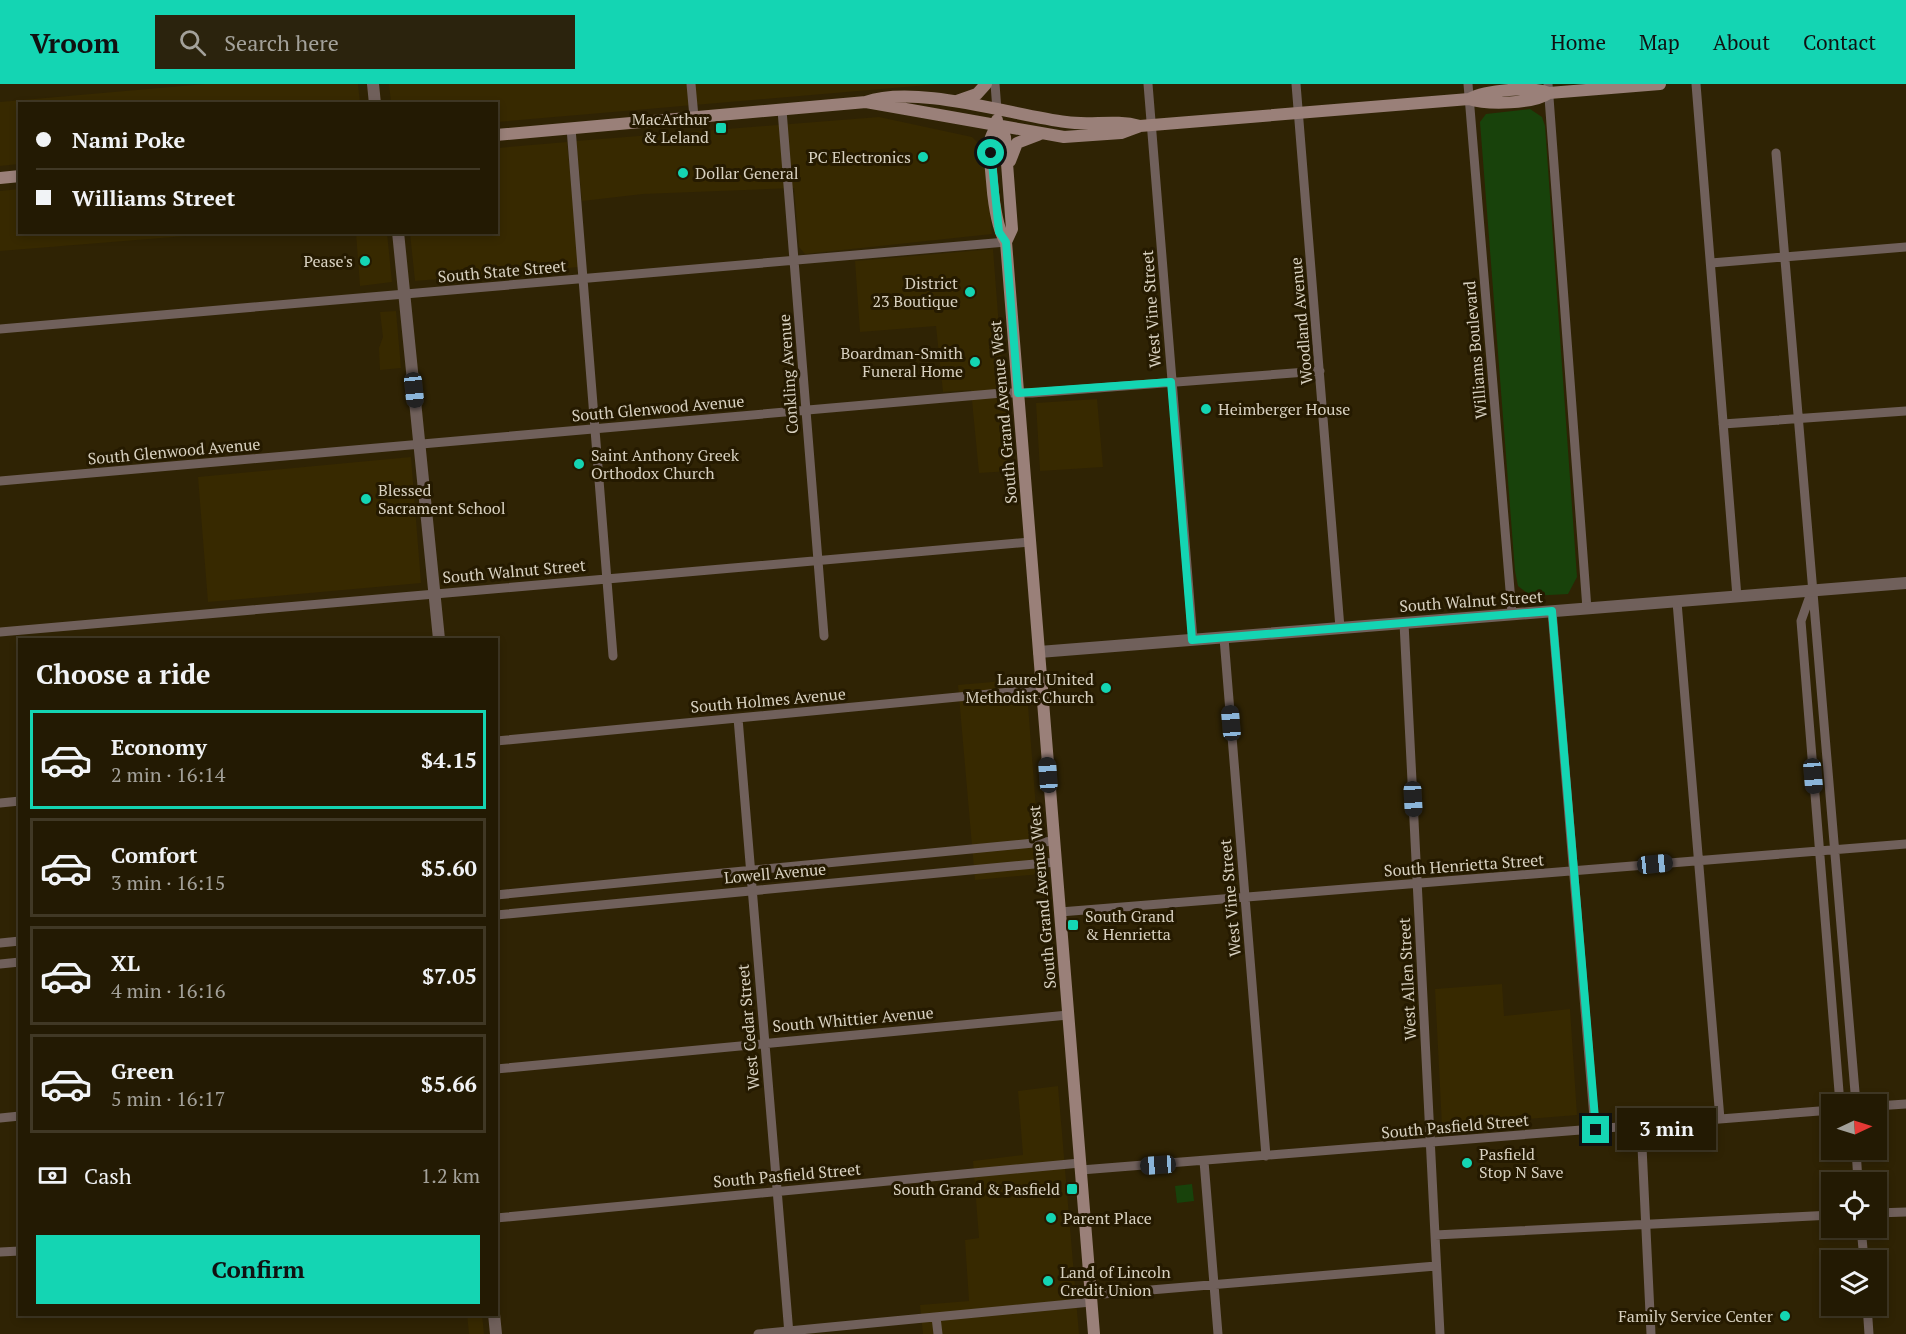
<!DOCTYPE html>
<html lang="en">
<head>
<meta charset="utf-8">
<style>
  :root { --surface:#231a03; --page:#2b230d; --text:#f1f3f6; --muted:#a3a19a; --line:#403825; --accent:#14d5b3 }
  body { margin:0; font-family:"PT Serif",serif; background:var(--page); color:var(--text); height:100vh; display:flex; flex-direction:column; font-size:22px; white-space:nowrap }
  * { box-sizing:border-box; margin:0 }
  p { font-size:20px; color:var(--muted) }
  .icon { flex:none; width:33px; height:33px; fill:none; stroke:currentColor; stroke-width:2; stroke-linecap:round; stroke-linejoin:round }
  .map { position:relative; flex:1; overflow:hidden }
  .sheet { position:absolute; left:18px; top:554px; width:480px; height:678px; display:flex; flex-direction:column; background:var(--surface); border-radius:0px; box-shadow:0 3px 9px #0003,0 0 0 2px var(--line) }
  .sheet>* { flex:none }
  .top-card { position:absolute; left:18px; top:18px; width:480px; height:132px; border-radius:0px; box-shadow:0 3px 9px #0003,0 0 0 2px var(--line); display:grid; align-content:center; height:132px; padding:0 18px; background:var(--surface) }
  .needle { width:39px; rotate:86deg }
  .buttons { position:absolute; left:1821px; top:1010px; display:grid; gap:12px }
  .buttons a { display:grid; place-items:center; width:66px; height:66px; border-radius:0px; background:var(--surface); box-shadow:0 3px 9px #0003,0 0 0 2px var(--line); font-size:30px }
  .end { position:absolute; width:27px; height:27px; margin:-14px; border:8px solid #14d5b3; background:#111; box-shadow:0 0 0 3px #111 }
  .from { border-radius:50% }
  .bubble { position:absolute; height:42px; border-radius:0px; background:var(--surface); box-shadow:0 3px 9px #0003,0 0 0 2px var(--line); font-size:20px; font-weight:800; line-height:42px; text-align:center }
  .car { position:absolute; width:18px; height:36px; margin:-18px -9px; border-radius:8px; box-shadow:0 0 4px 2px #0007; background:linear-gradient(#222 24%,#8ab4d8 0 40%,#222 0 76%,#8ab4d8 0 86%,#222 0) }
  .top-card b { display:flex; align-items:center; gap:21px; height:57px; font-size:22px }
  .top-card b+b { border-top:2px solid var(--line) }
  .top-card i { width:15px; height:15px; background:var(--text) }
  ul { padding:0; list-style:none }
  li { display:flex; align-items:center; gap:18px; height:99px; margin:0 12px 9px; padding:0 6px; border:3px solid var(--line); border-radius:0px }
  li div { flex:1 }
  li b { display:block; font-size:22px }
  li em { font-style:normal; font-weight:800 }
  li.selected { border-color:var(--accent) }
  li>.icon { width:54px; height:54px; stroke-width:1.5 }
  h2 { padding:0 18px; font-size:27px; line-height:72px }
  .pay { display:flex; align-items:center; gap:15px; height:66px; padding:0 18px; font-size:22px }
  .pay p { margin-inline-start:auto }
  .button { display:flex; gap:12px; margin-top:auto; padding:12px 18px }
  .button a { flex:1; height:69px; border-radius:0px; background:var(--accent); color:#111; font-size:24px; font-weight:800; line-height:69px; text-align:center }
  header { display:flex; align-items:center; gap:36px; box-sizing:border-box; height:84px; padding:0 30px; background:var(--accent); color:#111 }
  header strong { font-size:28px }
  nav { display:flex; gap:33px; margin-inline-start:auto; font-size:21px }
  .search { width:420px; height:54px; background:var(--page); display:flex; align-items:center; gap:15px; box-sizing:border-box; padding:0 21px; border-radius:0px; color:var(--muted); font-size:22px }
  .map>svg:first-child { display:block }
  .built { fill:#372900 }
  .green { fill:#18420b }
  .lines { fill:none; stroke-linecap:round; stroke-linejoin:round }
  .minor { stroke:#70605b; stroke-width:9 }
  .tertiary { stroke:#70605b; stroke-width:12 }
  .secondary { stroke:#9a8079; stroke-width:12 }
  .route { stroke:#14d5b3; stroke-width:8 }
  .poi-dot { fill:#14d5b3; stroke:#251a00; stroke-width:2 }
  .labels { text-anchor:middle; stroke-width:6; stroke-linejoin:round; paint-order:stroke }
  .poi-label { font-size:16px; fill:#d8d1c0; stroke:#251a00; text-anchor:end }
  .street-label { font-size:16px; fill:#d8d1c0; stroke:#251a00 }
</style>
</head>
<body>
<header>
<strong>Vroom</strong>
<div class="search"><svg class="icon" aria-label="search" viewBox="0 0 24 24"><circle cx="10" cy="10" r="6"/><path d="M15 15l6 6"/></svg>Search here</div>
<nav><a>Home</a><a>Map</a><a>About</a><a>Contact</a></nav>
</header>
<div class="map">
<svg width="1906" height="1250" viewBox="0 0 1906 1250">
  <rect width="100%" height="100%" fill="#2f2304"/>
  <path class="built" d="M205 0H358L360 19 20 20 19 80 0 82V18Z
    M389 0H940L497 38 496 20 391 19Z
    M879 33 972 53 982 63 984 71 992 150 805 170 799 163 794 104 643 110 582 117 576 57Z
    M567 58 579 183 415 197 410 149 496 148 497 64Z
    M19 105 20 148 223 149 0 167V107Z
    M356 149H387L392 198 360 202Z
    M993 165 1010 387 979 389 971 306 943 308 936 242 860 248 855 177Z
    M396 227 401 284 380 286 379 264 383 253 380 228Z
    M1097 315 1103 383 1040 387 1036 319Z
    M411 373 421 499 208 518 198 393Z
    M1026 595 1041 790 975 796 958 601Z
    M1502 900 1504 932 1570 925 1577 1031 1442 1042 1435 905Z
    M1058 1002 1079 1250H923L920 1221 969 1217 965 1156 979 1154 973 1077 1023 1071 1018 1007Z
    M467 1230H482L484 1250H469Z"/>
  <path class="green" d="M1530 25 1542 33 1545 42 1577 493 1568 510 1531 512 1518 502 1515 487 1480 38 1486 30Z
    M1192 1100 1194 1117 1177 1119 1175 1102Z"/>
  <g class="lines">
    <path class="minor" d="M691 0 694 33
      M995 0 997 26
      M1148 0 1193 556
      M1296 0 1340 544
      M1468 0 1512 530
      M1548 0 1587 525
      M1696 0 1737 513
      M782 26 824 552
      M571 44 613 572
      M1776 69 1856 1020
      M1711 179 1906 163
      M0 245 1006 158
      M1723 340 1906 327
      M0 397 1002 309H1032L1320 287
      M1811 509 1801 537 1840 1020
      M1677 518 1720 1035
      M1552 527 1595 1046
      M1404 539 1440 1250
      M0 548 1030 458
      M1224 554 1266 1072
      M738 634 789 1250
      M496 657 1042 605
      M0 719 20 717
      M496 811 1054 757
      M1060 828 1906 760
      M496 831 1056 778
      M0 859 20 857
      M0 880 20 878
      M496 985 1068 931
      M1876 1022 1906 1020
      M0 1034 20 1032
      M1641 1042 1651 1250
      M1856 1065 1858 1098
      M1204 1077 1218 1250
      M1081 1086 1832 1026
      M1876 1129 1906 1128
      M496 1134 1080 1079
      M1861 1143 1864 1176
      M1435 1151 1832 1131
      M0 1168 20 1167
      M1091 1211 1436 1182
      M1867 1221 1869 1250
      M936 1233 938 1250
      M758 1250 1091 1218"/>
    <path class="tertiary" d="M373 0 375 20
      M398 148 439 555
      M1039 568 1906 499
      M494 1230 496 1250"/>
    <path class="secondary" d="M1469 15C1486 6 1532 2 1549 9L1660 0
      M957 17 977 10 986 0
      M866 18 1064 53 1121 49 1140 42
      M997 36C997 44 991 50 990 57 990 81 993 140 1006 158
      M997 42 1005 53 1012 145 1006 158 1012 233 1094 1250
      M496 51 866 18C915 0 1012 31 1066 38 1091 42 1114 35 1140 42L1469 15C1488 21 1533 20 1549 9
      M1010 77 1017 59 1038 51
      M0 94 20 92"/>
  </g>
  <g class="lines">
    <path class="route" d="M991 69 999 148 1006 158 1018 309 1171 298 1192 556 1552 527 1596 1046"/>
  </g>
  <g class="poi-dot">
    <rect x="715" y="38" width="12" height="12" rx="3"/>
    <circle cx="923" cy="73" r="6"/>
    <circle cx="683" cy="89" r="6"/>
    <circle cx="365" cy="177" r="6"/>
    <circle cx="970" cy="208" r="6"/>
    <circle cx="975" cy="278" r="6"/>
    <circle cx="1206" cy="325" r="6"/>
    <circle cx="579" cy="380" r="6"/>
    <circle cx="366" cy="415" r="6"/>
    <circle cx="1106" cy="604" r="6"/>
    <rect x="1067" y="835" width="12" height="12" rx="3"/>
    <circle cx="1467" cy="1079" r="6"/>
    <rect x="1066" y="1099" width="12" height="12" rx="3"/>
    <circle cx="1051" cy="1134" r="6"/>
    <circle cx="1048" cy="1197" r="6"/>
    <circle cx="1785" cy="1232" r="6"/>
  </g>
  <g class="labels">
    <g class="poi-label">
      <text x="709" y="41">MacArthur<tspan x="709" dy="18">&amp; Leland</tspan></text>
      <text x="911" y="79">PC Electronics</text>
      <text x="695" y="95" text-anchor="start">Dollar General</text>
      <text x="353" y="183">Pease's</text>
      <text x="958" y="205">District<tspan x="958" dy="18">23 Boutique</tspan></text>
      <text x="963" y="275">Boardman-Smith<tspan x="963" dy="18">Funeral Home</tspan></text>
      <text x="1218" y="331" text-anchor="start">Heimberger House</text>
      <text x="591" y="377" text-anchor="start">Saint Anthony Greek<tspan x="591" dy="18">Orthodox Church</tspan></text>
      <text x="378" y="412" text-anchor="start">Blessed<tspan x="378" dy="18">Sacrament School</tspan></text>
      <text x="1094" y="601">Laurel United<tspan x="1094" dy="18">Methodist Church</tspan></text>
      <text x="1085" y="838" text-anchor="start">South Grand<tspan x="1085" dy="18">&amp; Henrietta</tspan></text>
      <text x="1479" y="1076" text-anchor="start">Pasfield<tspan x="1479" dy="18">Stop N Save</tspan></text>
      <text x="1060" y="1111">South Grand &amp; Pasfield</text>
      <text x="1063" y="1140" text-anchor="start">Parent Place</text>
      <text x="1060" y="1194" text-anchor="start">Land of Lincoln<tspan x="1060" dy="18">Credit Union</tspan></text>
      <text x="1773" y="1238">Family Service Center</text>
    </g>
    <g class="street-label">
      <text transform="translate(502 187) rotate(-5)" y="6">South State Street</text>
      <text transform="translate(1151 225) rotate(-94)" y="6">West Vine Street</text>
      <text transform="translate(1301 237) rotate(-95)" y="6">Woodland Avenue</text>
      <text transform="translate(1475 266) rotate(-95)" y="6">Williams Boulevard</text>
      <text transform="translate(788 290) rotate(-94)" y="6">Conkling Avenue</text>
      <text transform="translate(658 324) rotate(-5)" y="6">South Glenwood Avenue</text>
      <text transform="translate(1003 328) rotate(-95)" y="6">South Grand Avenue West</text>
      <text transform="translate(174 367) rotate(-5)" y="6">South Glenwood Avenue</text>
      <text transform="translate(514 487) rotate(-5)" y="6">South Walnut Street</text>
      <text transform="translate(1471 517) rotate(-4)" y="6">South Walnut Street</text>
      <text transform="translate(768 616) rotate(-5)" y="6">South Holmes Avenue</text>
      <text transform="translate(1464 781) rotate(-4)" y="6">South Henrietta Street</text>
      <text transform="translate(775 789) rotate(-5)" y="6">Lowell Avenue</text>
      <text transform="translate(1042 813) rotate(-95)" y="6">South Grand Avenue West</text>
      <text transform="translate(1230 814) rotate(-95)" y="6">West Vine Street</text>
      <text transform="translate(1407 895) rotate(-93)" y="6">West Allen Street</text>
      <text transform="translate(853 935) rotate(-5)" y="6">South Whittier Avenue</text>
      <text transform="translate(748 943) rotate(-95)" y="6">West Cedar Street</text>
      <text transform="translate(1455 1042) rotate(-5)" y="6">South Pasfield Street</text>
      <text transform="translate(787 1091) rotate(-5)" y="6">South Pasfield Street</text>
    </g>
  </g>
</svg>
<div class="buttons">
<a><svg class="needle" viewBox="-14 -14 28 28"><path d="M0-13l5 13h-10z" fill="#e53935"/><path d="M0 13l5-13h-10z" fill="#a3a19a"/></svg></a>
<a><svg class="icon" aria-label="locate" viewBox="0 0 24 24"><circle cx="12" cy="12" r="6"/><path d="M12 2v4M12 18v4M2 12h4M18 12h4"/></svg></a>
<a><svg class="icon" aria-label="layers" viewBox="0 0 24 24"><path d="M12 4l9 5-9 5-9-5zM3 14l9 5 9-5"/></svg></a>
</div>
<i class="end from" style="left:991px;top:69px"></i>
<i class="end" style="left:1596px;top:1046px"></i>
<div class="bubble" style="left:1617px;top:1024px;width:99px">3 min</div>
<i class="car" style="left:414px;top:306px;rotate:174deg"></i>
<i class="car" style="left:1231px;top:639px;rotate:355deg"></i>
<i class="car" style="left:1048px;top:691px;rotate:356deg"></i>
<i class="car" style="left:1813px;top:692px;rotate:175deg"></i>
<i class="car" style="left:1413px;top:715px;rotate:177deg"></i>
<i class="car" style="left:1655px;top:780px;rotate:84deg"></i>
<i class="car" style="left:1158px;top:1081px;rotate:266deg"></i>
<div class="top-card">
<b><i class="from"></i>Nami Poke</b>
<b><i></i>Williams Street</b>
</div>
<section class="sheet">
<h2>Choose a ride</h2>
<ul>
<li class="selected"><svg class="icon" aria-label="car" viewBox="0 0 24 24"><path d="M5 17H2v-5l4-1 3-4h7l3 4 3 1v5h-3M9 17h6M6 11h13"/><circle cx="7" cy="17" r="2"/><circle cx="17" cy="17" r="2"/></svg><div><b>Economy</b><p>2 min · 16:14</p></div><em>$4.15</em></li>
<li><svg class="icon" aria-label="car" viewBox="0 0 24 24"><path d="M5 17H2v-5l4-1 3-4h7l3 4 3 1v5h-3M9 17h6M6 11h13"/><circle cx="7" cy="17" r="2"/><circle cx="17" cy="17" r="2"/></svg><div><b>Comfort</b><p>3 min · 16:15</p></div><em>$5.60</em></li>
<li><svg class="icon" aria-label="car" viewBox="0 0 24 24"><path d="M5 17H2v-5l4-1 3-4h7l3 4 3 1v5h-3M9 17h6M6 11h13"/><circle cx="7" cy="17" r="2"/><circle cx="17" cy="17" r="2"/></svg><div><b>XL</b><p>4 min · 16:16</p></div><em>$7.05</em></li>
<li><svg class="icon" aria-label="car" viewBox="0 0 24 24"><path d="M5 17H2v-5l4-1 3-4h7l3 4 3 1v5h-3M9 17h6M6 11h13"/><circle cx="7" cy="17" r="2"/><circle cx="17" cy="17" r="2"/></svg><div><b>Green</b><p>5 min · 16:17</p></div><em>$5.66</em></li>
</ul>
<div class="pay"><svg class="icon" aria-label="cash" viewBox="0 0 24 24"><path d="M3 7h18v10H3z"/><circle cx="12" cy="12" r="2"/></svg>Cash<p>1.2 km</p></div>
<div class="button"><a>Confirm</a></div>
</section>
</div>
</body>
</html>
